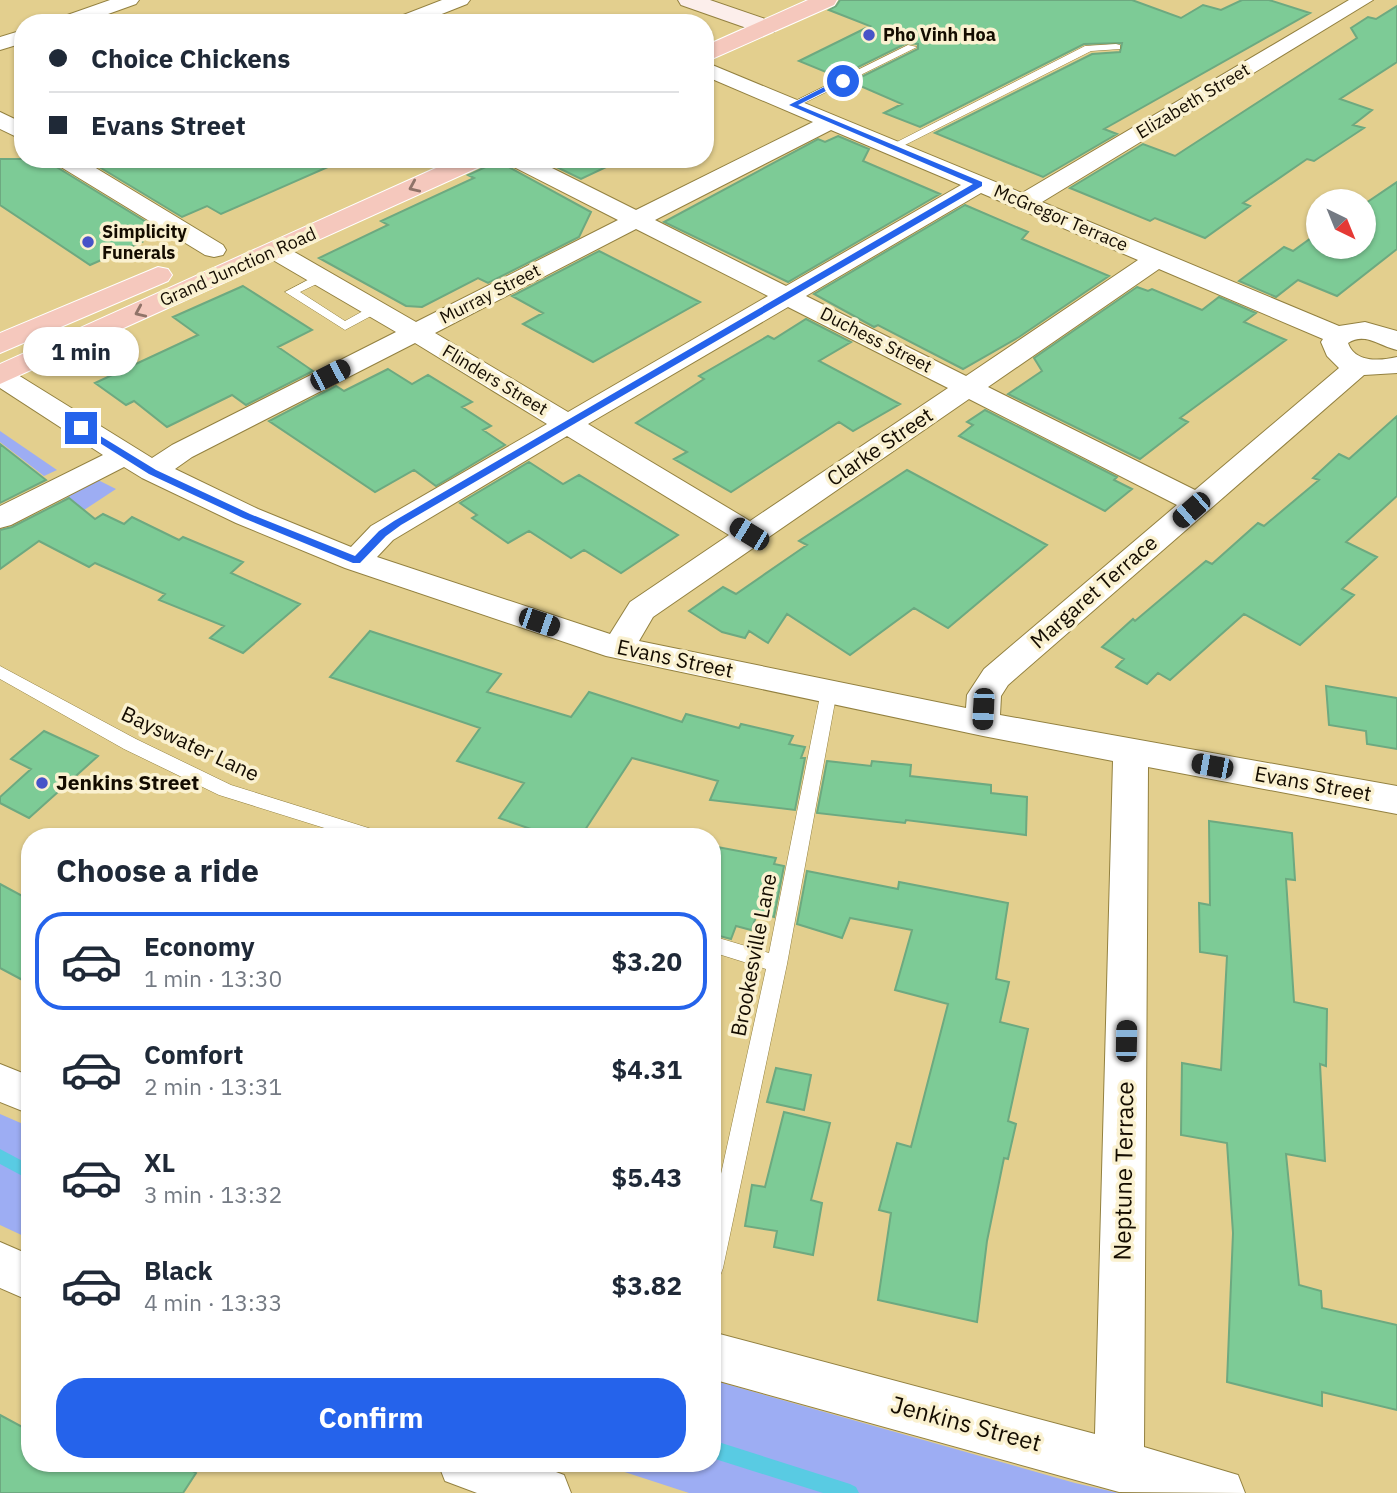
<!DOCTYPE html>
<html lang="en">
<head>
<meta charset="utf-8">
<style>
  :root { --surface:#fff; --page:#f6f6f7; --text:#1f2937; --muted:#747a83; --line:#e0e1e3; --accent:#2563eb }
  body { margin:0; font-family:"IBM Plex Sans",sans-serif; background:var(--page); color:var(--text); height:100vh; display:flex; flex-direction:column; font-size:26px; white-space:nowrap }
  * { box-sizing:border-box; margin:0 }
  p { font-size:23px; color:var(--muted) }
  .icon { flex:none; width:38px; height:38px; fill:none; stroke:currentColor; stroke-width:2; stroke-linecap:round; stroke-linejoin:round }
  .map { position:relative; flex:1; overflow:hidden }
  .sheet { position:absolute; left:21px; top:828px; width:700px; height:644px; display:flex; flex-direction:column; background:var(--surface); border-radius:28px; box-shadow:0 2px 5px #0004 }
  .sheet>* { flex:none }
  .top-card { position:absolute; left:14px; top:14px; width:700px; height:154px; border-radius:28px; box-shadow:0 2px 5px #0004; display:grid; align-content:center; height:154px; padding:0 35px; background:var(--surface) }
  .needle { width:46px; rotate:137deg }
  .controls { position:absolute; left:1306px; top:189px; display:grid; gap:14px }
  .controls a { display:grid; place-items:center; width:70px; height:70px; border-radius:50%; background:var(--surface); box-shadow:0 2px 5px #0004; font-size:35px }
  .end { position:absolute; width:32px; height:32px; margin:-16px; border:9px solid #2563eb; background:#fff; box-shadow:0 0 0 4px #fff }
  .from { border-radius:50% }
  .bubble { position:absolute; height:49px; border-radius:24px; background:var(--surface); box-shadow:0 2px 5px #0004; font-size:23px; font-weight:700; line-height:49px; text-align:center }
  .car { position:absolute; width:21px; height:42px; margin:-21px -10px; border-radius:9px; box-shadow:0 0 5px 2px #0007; background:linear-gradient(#222 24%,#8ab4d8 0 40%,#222 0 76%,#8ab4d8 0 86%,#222 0) }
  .top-card b { display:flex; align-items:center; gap:24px; height:66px; font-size:26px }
  .top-card b+b { border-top:2px solid var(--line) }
  .top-card i { width:18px; height:18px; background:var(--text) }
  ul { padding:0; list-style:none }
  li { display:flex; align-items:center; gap:21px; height:98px; margin:0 14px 10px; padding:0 21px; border:4px solid transparent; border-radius:28px }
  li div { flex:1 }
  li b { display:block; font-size:26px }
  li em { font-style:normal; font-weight:700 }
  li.selected { border-color:var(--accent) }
  li>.icon { width:63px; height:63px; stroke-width:1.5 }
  h2 { padding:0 35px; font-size:32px; line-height:84px }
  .button { display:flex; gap:14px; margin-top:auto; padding:14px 35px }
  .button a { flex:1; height:80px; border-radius:28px; background:var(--accent); color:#fff; font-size:28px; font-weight:700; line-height:80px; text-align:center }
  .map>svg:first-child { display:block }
  .green { fill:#9dadf3 }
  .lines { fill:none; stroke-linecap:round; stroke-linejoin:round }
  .stream { fill:#59cbe3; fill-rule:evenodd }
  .building { fill:#7dcb96; stroke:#6da980; stroke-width:2 }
  .lane-casing { stroke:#938140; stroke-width:1 }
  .street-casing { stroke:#938140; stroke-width:2 }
  .secondary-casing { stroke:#938140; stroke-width:2 }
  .highway-casing { stroke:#fff; stroke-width:2 }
  .lane { fill:#fff; fill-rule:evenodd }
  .street { fill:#fff; fill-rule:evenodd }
  .secondary { fill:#fceeeb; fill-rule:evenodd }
  .highway { fill:#f5c8bd; fill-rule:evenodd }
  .oneway { stroke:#907368 }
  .route { fill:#2563eb }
  .poi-dot { fill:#4753c8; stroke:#faf1d0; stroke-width:2.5 }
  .labels { text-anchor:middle; stroke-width:7; stroke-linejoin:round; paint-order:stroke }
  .far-poi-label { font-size:18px; font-weight:bold; fill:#140c00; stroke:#faf1d0; text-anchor:start }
  .far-street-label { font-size:18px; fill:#140c00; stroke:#faf1d0 }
  .street-label { font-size:21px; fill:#140c00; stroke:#faf1d0 }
  .poi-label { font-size:21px; font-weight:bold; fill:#140c00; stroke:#faf1d0; text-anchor:start }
  .near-street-label { font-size:24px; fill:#140c00; stroke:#faf1d0 }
</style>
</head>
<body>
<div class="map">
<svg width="1397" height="1493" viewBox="0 0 1397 1493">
  <rect width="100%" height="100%" fill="#e3cf8e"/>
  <path class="green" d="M0 431 57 470 44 476 0 442Z
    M96 479 116 489 78 514 57 504Z
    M0 1114 30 1127V1239L0 1225Z
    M712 1380 1075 1483 1119 1493H689L597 1463H712Z"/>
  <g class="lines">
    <path class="stream" d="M0 1149 30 1165V1180L0 1164Z
      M712 1440 850 1484 856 1487 859 1493H823L712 1458Z"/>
  </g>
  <path class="building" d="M840 0H1132L1181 18 1203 5 1221 10 1242 0H1269L1310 13 1104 129 1117 134 1043 177 935 133 1092 54 1120 52 1122 43 1084 44 920 127 884 113 902 104 851 82 918 49V44L907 43 838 77 799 61 870 26 829 10 836 6Z
    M1397 6V62L1340 99 1372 110 1353 125 1364 128 1314 161 1307 159 1243 203 1250 206 1205 238 1155 218 1150 221 1070 188 1143 144 1175 156 1357 38 1351 28 1368 17 1376 19Z
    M838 136 869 149 863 161 940 194 788 282 664 222 818 139 825 142Z
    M0 159H51L55 166 156 228 135 238 142 242 90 265 0 205Z
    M86 159H346L221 214 207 206 182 217Z
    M503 159 507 166 591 212 579 237 488 283 478 278 422 307 406 306 319 258 388 225 381 221 474 178 468 175Z
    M540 159H623L581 179Z
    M1397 182V249L1337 296 1298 280 1276 297 1239 281 1284 247 1293 251 1318 233V247H1363V205Z
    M965 205 1028 232 1022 239 1109 276 1019 337 963 369 878 325 874 327 814 294Z
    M599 251 700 302 593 362 523 324 543 313 512 296Z
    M243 286 312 330 278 347 313 371 246 405 232 395 167 427 134 401 126 405 95 383 198 335 173 317Z
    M1137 287 1148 291 1152 289 1202 310 1219 297 1256 313 1244 322 1286 340 1180 418 1188 422 1140 459 1008 394 1042 371 1034 358Z
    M806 319 851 342 819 361 900 404 853 431 839 422 731 492 674 459 687 452 636 423 704 379 699 376 768 336 774 339Z
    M388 369 412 384 428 375 472 402 462 407 491 426 483 430 505 445 436 486 414 470 375 492 269 421 336 386 344 391Z
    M985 410 1117 477 1114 480 1132 489 1105 511 959 436 973 425 967 422Z
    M1397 416V496L1346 542 1377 557 1342 589 1354 595 1300 645 1244 614 1170 680 1158 673 1147 684 1116 667 1124 659 1102 647 1133 619 1135 621 1206 561 1212 564 1258 523 1264 526 1319 480 1313 478 1339 454 1349 459Z
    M0 444 46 480 0 503Z
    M529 462 563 484 579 475 678 535 621 573 584 550 571 558 529 531 508 543 472 518 477 515 460 503Z
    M907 470 1047 545 948 628 914 608 850 655 787 614 768 643 749 631 745 638 722 632 689 611 723 587 736 594 807 545 799 541Z
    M69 498 95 519 103 514 124 524 132 517 179 540 183 537 243 562 231 573 300 604 243 653 210 638 224 626 159 600 165 594 95 563 89 567 39 541 0 569V530L12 527Z
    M370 631 501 674 487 692 571 717 589 692 682 722 686 714 739 728 741 724 793 736 789 744 805 747 801 758H805L795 810 710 800 718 781 632 758 581 836H551L499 818 524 783 457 761 480 728 330 677Z
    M1326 686 1397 698V749L1367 744 1366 731 1329 725Z
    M44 731 98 756 29 818 0 803V797L31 769 11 759Z
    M827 761 871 766 872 761 911 765 910 776 991 785V793L1027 797 1026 835 906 820 905 823 817 813Z
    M1209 821 1292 833 1295 880 1286 879 1294 1002 1327 1009 1326 1066 1320 1064 1325 1161 1286 1154 1299 1285 1321 1291 1322 1308 1397 1325V1410L1322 1392V1406L1227 1382 1233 1233 1227 1143 1181 1135 1182 1063 1221 1070 1227 956 1200 952 1199 903 1210 905Z
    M712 846 776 858 774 864 784 866 774 917 758 912 751 930 736 926 731 939 712 934Z
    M807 871 898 889 899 882 1008 903 996 979 1009 982 1000 1022 1028 1029 1008 1121 1016 1124 1008 1159 1004 1158 987 1241 977 1322 878 1300 891 1213 879 1210 897 1143 911 1147 948 1004 895 990 912 930 850 918 842 938 797 924Z
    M0 884 30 900V984L0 968Z
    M776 1068 811 1075 804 1110 767 1102Z
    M784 1112 830 1123 811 1200 822 1203 813 1255 774 1247 777 1231 745 1226 752 1185 765 1187Z
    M0 1415 30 1431V1463H178L196 1473 183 1493H0Z"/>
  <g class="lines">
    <g class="lane-casing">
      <path id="lane" d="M1116 44 1120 45V49L1091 51 897 149 887 147 1085 46Z
        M908 45 917 47 796 107 787 105Z
        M321 273 325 274V280L300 292 345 321 372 306H382L384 309 345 330 285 292Z
        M0 666 136 739 231 785 378 831 380 836H350L219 795 124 749 0 679Z
        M829 685 837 691 787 964 723 1268 720 1276 712 1279V1215L766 969 712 952V936L769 953 821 691Z"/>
    </g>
    <g class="street-casing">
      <path id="street" d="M110 0H139L136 4 83 23H53L56 19Z
        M442 0H470L467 4 419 23H390L393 19Z
        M1349 0H1373L1042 202 1339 326 1365 322 1397 331V350C1379 346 1365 332 1348 343 1355 363 1380 361 1397 357V373L1364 375 1008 685 1001 696 1000 715 1397 786V814L1148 767 1144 1447 1238 1475 1245 1493 1119 1492 712 1379V1332L1095 1434 1113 761 983 736 606 656 345 568 236 523 142 478 124 467 11 525 0 528V506L103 455 0 388V368L10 370 152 458 172 445 396 332 266 256 263 251 266 246 275 244 284 246 416 322 618 220 508 164 505 159H534L636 210 813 122 705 76V62L1022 193ZM831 130 961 185 786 286 655 220ZM981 193 1138 260 966 376 806 296ZM636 229 768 296 568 412 435 333ZM1159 269 1323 339 1321 342 1327 356 1339 368 1195 490 988 387ZM788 307 948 388 750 521 588 424ZM415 343 547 424 371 526 351 547 258 509 175 469 192 457ZM969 399 1177 505 984 669 967 695 966 708 639 641 653 617ZM567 436 729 535 630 602 610 634 377 557 393 540Z
        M23 30V43L0 50V37Z
        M0 112 23 123V140L0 129Z
        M53 159H81L223 245 226 250 223 255 214 257 205 255 56 164Z
        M0 1064 30 1076V1114L0 1102Z
        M0 1242 30 1255V1301L0 1288Z
        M438 1463H532L564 1475 571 1493H477L445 1481Z"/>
    </g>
    <g class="secondary-casing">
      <path id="secondary" d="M678 0H710L774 22 777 27 774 32H758L681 5Z"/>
    </g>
    <g class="highway-casing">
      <path id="highway" d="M808 0H837L834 5 705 62V46Z
        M456 159H489L486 164 0 384V364Z
        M158 267 168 269 172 275 168 281 0 353V333Z"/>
    </g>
    <use href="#lane" class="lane"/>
    <use href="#street" class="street"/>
    <use href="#secondary" class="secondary"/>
    <use href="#highway" class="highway"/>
  </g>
  <defs><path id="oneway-chevron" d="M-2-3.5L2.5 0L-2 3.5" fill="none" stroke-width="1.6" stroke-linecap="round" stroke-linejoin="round" transform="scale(1.75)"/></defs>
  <g class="oneway">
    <use href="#oneway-chevron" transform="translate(414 187) rotate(156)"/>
    <use href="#oneway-chevron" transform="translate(140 312) rotate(156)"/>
  </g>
  <path class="route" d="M840 79 846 81 798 105 982 182V186L401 525 386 536 360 563H353L243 518 149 474 76 428 84 426 156 470 250 514 355 556 379 531 394 521 973 184 789 105Z"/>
  <g class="poi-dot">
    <circle cx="869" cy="35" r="7"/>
    <circle cx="88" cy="242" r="7"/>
    <circle cx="42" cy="783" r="7"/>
  </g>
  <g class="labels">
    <g class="far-poi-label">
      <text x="883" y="41">Pho Vinh Hoa</text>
      <text x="102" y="238">Simplicity<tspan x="102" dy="21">Funerals</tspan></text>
    </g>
    <g class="far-street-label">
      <text transform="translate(1193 101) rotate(-31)" y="6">Elizabeth Street</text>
      <text transform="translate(1061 218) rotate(23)" y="6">McGregor Terrace</text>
      <text transform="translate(238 267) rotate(-24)" y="6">Grand Junction Road</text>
      <text transform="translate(490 294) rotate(-27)" y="6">Murray Street</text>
      <text transform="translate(876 340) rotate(27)" y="6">Duchess Street</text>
      <text transform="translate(495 380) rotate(31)" y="6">Flinders Street</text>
    </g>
    <g class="street-label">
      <text transform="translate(880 447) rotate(-34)" y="7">Clarke Street</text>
      <text transform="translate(1094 592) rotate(-41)" y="7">Margaret Terrace</text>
      <text transform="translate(675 659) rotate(12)" y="7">Evans Street</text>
      <text transform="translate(190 744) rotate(25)" y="7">Bayswater Lane</text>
      <text transform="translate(1313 784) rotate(10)" y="7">Evans Street</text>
      <text transform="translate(754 955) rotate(-79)" y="7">Brookesville Lane</text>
    </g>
    <g class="poi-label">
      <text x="56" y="790">Jenkins Street</text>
    </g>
    <g class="near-street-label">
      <text transform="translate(1124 1171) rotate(-89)" y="8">Neptune Terrace</text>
      <text transform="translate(966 1424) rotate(15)" y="8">Jenkins Street</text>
    </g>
  </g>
</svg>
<div class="controls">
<a><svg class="needle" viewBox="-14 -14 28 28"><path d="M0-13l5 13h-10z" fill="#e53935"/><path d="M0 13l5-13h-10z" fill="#747a83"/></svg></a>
</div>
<i class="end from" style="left:843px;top:81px"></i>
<i class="end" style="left:81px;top:428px"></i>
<div class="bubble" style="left:23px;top:327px;width:116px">1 min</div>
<i class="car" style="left:330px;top:375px;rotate:63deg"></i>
<i class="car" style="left:1191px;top:510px;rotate:229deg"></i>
<i class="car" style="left:749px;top:534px;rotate:301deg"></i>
<i class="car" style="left:539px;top:622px;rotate:109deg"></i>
<i class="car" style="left:983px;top:709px;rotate:183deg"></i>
<i class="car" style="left:1212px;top:766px;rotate:281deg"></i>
<i class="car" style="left:1126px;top:1041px;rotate:1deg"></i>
<div class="top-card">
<b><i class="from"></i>Choice Chickens</b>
<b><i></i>Evans Street</b>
</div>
<section class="sheet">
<h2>Choose a ride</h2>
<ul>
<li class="selected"><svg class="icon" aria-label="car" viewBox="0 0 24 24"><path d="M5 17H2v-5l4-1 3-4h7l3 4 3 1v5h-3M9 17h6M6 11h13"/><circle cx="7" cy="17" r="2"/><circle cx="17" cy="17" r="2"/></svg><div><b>Economy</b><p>1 min · 13:30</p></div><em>$3.20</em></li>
<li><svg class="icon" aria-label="car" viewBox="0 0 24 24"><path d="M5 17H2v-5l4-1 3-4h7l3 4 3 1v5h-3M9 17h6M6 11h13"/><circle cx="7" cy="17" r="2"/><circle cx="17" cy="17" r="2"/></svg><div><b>Comfort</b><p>2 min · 13:31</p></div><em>$4.31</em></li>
<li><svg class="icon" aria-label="car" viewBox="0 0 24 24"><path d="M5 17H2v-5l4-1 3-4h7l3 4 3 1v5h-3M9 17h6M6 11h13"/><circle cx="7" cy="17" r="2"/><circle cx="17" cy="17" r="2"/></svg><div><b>XL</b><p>3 min · 13:32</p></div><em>$5.43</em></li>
<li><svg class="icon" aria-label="car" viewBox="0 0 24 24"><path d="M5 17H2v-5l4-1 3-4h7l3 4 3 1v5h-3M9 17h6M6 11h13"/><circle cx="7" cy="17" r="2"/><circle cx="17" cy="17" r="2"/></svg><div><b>Black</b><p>4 min · 13:33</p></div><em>$3.82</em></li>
</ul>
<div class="button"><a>Confirm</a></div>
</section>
</div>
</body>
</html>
